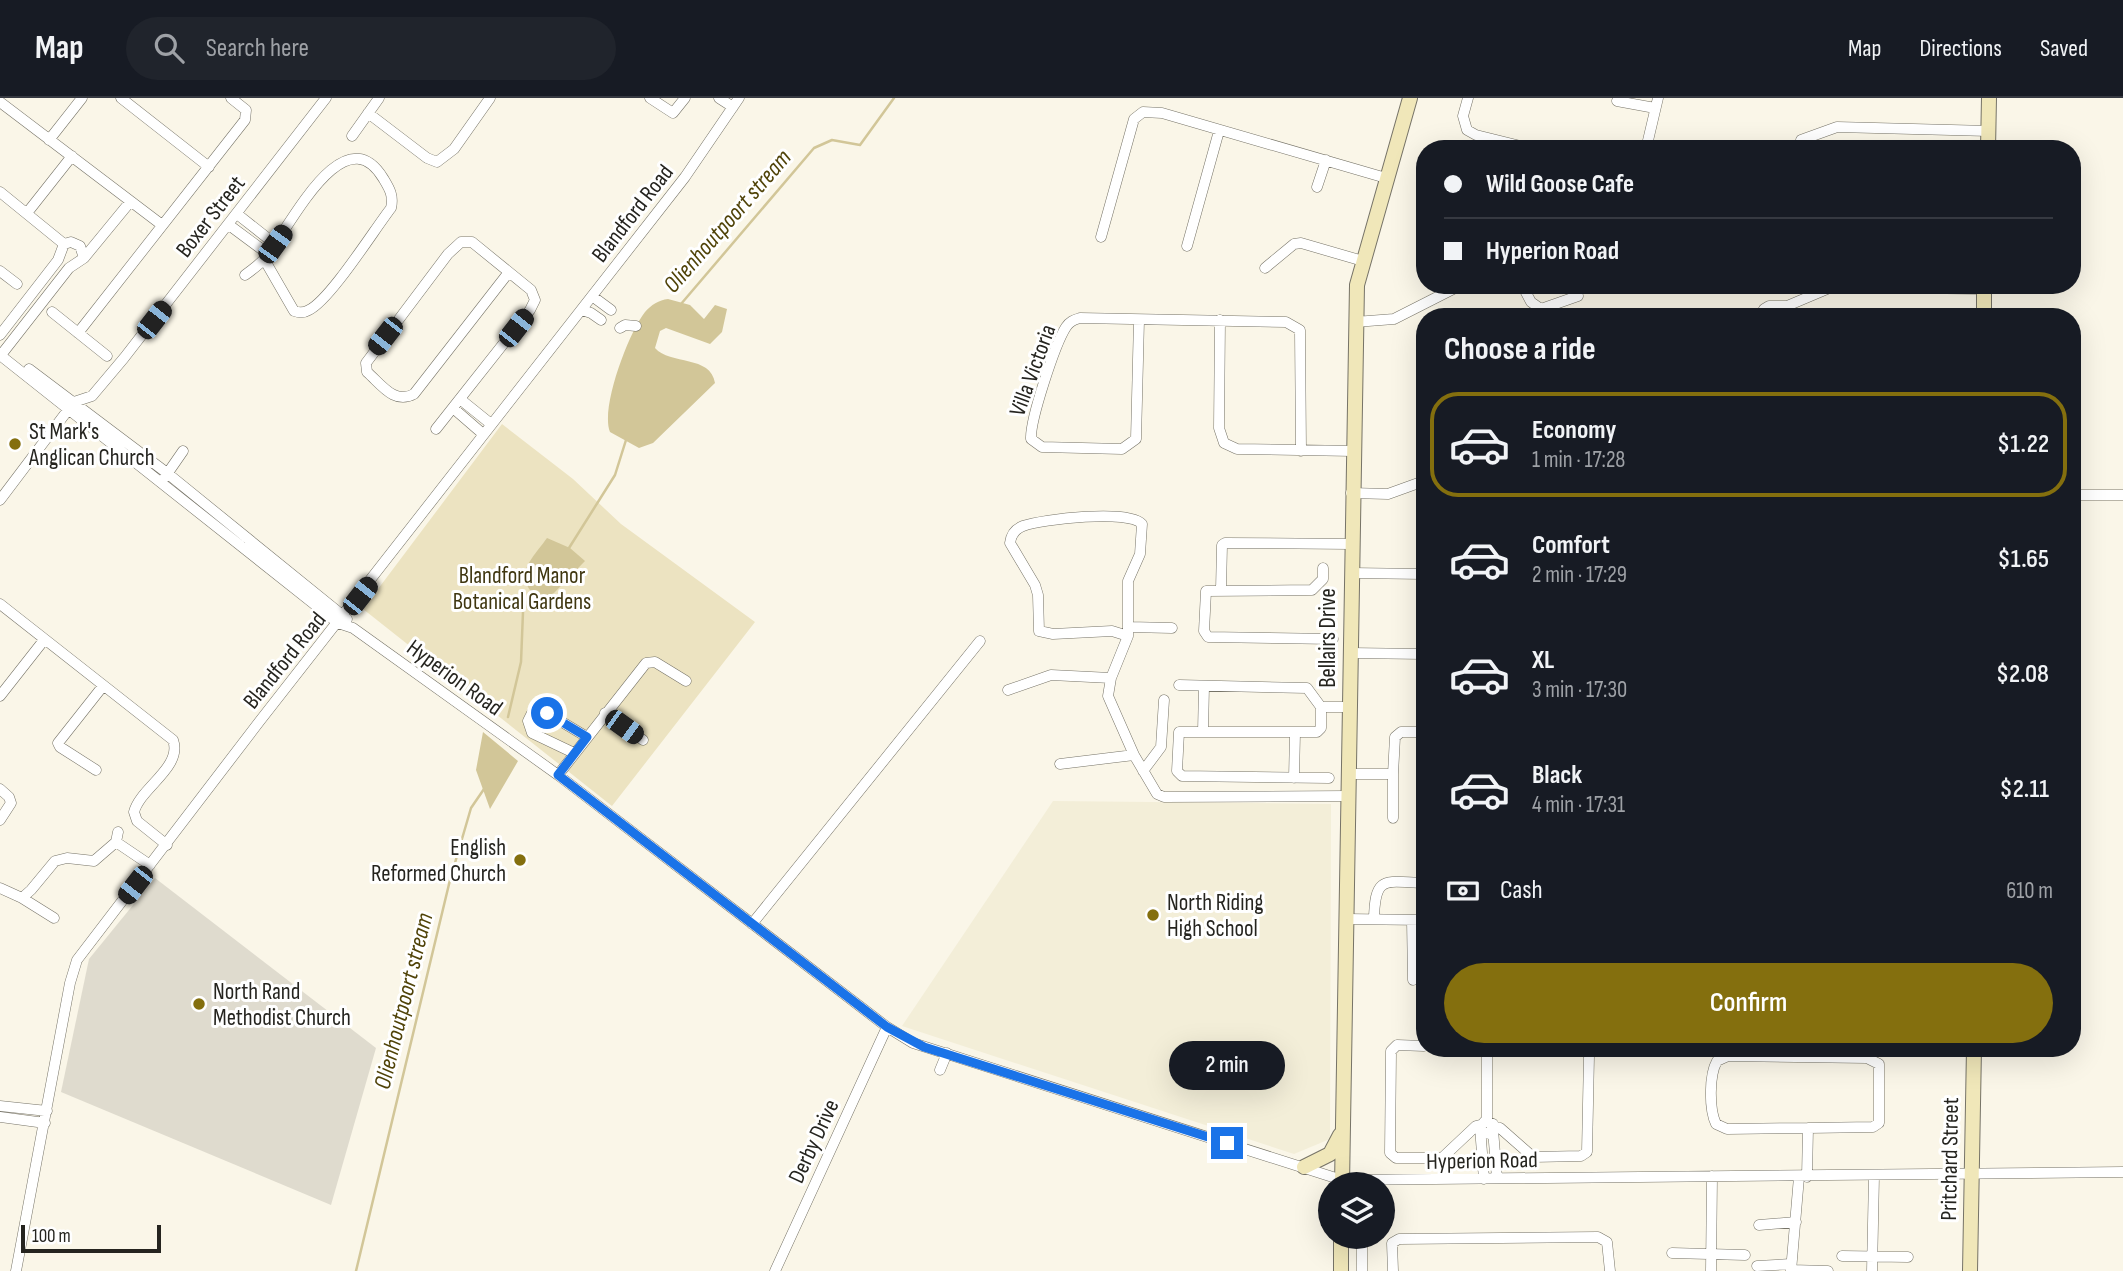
<!DOCTYPE html>
<html lang="en">
<head>
<meta charset="utf-8">
<style>
  :root { --surface:#171b24; --page:#20242c; --text:#f1f3f6; --muted:#9ea1a6; --line:#363941; --accent:#846f0e }
  body { margin:0; font-family:"Sofia Sans Condensed",sans-serif; background:var(--page); color:var(--text); height:100vh; display:flex; flex-direction:column; font-size:26px; white-space:nowrap }
  * { box-sizing:border-box; margin:0 }
  p { font-size:23px; color:var(--muted) }
  .icon { flex:none; width:38px; height:38px; fill:none; stroke:currentColor; stroke-width:2; stroke-linecap:round; stroke-linejoin:round }
  .map { position:relative; flex:1; overflow:hidden }
  .panel { position:absolute; left:1416px; top:210px; width:665px; height:749px; display:flex; flex-direction:column; background:var(--surface); border-radius:28px; box-shadow:0 7px 28px #0002 }
  .panel>* { flex:none }
  .hud { position:absolute; left:1416px; top:42px; width:665px; height:154px; border-radius:28px; box-shadow:0 7px 28px #0002; display:grid; align-content:center; height:154px; padding:0 28px; background:var(--surface) }
  .buttons { position:absolute; left:1318px; top:1074px; display:grid; gap:14px }
  .buttons a { display:grid; place-items:center; width:77px; height:77px; border-radius:50%; background:var(--surface); box-shadow:0 7px 28px #0002; font-size:35px }
  .scale { position:absolute; left:21px; bottom:18px; width:140px; box-sizing:border-box; padding-left:7px; border:4px solid #25241f; border-top:0; font-size:19px; line-height:24px; white-space:nowrap; color:#25241f; -webkit-text-stroke:5px #fff; paint-order:stroke }
  .end { position:absolute; width:32px; height:32px; margin:-16px; border:9px solid #1a73e8; background:#fff; box-shadow:0 0 0 4px #fff }
  .from { border-radius:50% }
  .bubble { position:absolute; height:49px; border-radius:24px; background:var(--surface); box-shadow:0 7px 28px #0002; font-size:23px; font-weight:600; line-height:49px; text-align:center }
  .car { position:absolute; width:21px; height:42px; margin:-21px -10px; border-radius:9px; box-shadow:0 0 5px 2px #0007; background:linear-gradient(#222 24%,#8ab4d8 0 40%,#222 0 76%,#8ab4d8 0 86%,#222 0) }
  .hud b { display:flex; align-items:center; gap:24px; height:66px; font-size:26px }
  .hud b+b { border-top:2px solid var(--line) }
  .hud i { width:18px; height:18px; background:var(--text) }
  ul { padding:0; list-style:none }
  li { display:flex; align-items:center; gap:21px; height:105px; margin:0 14px 10px; padding:0 14px; border:4px solid transparent; border-radius:28px }
  li div { flex:1 }
  li b { display:block; font-size:26px }
  li em { font-style:normal; font-weight:600 }
  li.selected { border-color:var(--accent) }
  li>.icon { width:63px; height:63px; stroke-width:1.5 }
  h2 { padding:0 28px; font-size:32px; line-height:84px }
  .pay { display:flex; align-items:center; gap:18px; height:77px; padding:0 28px; font-size:26px }
  .pay p { margin-inline-start:auto }
  .action { display:flex; gap:14px; margin-top:auto; padding:14px 28px }
  .action a { flex:1; height:80px; border-radius:42px; background:var(--accent); color:#fff; font-size:28px; font-weight:600; line-height:80px; text-align:center }
  header { display:flex; align-items:center; gap:42px; box-sizing:border-box; height:98px; padding:0 35px; background:var(--surface); border-bottom:2px solid var(--line) }
  header strong { font-size:33px }
  nav { display:flex; gap:38px; margin-inline-start:auto; font-size:24px }
  .search { width:490px; height:63px; background:var(--page); display:flex; align-items:center; gap:18px; box-sizing:border-box; padding:0 24px; border-radius:38px; color:var(--muted); font-size:26px }
  .map>svg:first-child { display:block }
  .built { fill:#f3eed8 }
  .green { fill:#ece3c1 }
  .water { fill:#d2c698 }
  .lines { fill:none; stroke-linecap:round; stroke-linejoin:round }
  .stream { stroke:#d2c698; stroke-width:2.5 }
  .building { fill:#dfdbce }
  .street-casing { stroke:#767367; stroke-width:11 }
  .secondary-casing { stroke:#767367; stroke-width:16 }
  .street { stroke:#fff; stroke-width:10 }
  .secondary { stroke:#f0e7b9; stroke-width:14 }
  .route { stroke:#1a73e8; stroke-width:9 }
  .poi-dot { fill:#846f0e; stroke:#fff; stroke-width:2.5 }
  .labels { text-anchor:middle; stroke-width:6; stroke-linejoin:round; paint-order:stroke }
  .street-label { font-size:23px; fill:#25241f; stroke:#fff }
  .poi-label { font-size:23px; fill:#25241f; stroke:#fff; text-anchor:start }
  .park-label { font-size:23px; fill:#3f3610; stroke:#fff }
  .water-label { font-size:24px; font-style:italic; fill:#504308; stroke:#fff }
</style>
</head>
<body>
<header>
<strong>Map</strong>
<div class="search"><svg class="icon" aria-label="search" viewBox="0 0 24 24"><circle cx="10" cy="10" r="6"/><path d="M15 15l6 6"/></svg>Search here</div>
<nav><a>Map</a><a>Directions</a><a>Saved</a></nav>
</header>
<div class="map">
<svg width="2123" height="1173" viewBox="0 0 2123 1173">
  <rect width="100%" height="100%" fill="#faf6e8"/>
  <path class="built" d="M1053 703 1331 706 1330 1041 1294 1056 902 928Z"/>
  <path class="green" d="M502 326 573 381 621 426 755 524 612 708 363 511Z"/>
  <path class="water" d="M668 201 690 207 704 221 715 207 727 211 722 234 710 246 666 230 660 233 655 250C670 267 711 257 715 285L653 345 639 350 610 334C600 310 629 234 645 214 651 207 659 202 668 201Z
    M547 440 570 450 585 463 554 495 539 502C512 477 529 465 547 440Z
    M483 634 518 663 490 711 476 672Z"/>
  <g class="lines">
    <path class="stream" d="M681 206 814 50 832 42 860 47 894 0
      M569 450 615 377 626 342
      M508 619 521 564 523 514 533 492
      M356 1173 450 782 471 710 484 691"/>
  </g>
  <path class="building" d="M155 780 376 950 331 1107 61 994 89 861Z"/>
  <g class="lines">
    <g class="street-casing">
      <path id="street" d="M121 0 209 69
        M650 0 673 15 685 0
        M719 0 733 9
        M1468 0 1463 18 1467 32 1476 37 1532 51
        M1617 3 1655 10
        M0 4 162 127
        M368 15 427 60 437 64 454 51 490 0
        M352 38 379 0
        M49 42 82 0
        M1801 42 1837 29 1989 33
        M1646 51 1658 0
        M1317 89 1326 62
        M0 94 64 146
        M27 115 72 58
        M237 116 275 146
        M229 127 268 156
        M1101 139 1134 21 1143 14 1162 15 1386 80
        M1187 148 1219 33
        M84 160 130 104
        M1265 170 1294 146 1301 145 1363 163
        M0 173 17 186
        M245 177C252 172 260 166 265 160 288 133 343 15 383 80 389 90 394 97 391 110 374 132 330 202 309 212 304 215 299 215 294 213L264 161
        M1522 187 1531 204 1541 211 1578 198
        M592 198 611 212
        M582 212 591 215 601 222
        M52 214 107 258
        M1760 219 1764 211 1769 208H1787L1832 189 1984 191
        M1782 219 1787 208
        M1139 222 1136 341 1122 351 1042 349 1031 341C1030 322 1055 246 1066 229 1070 223 1074 222 1080 220L1286 224 1300 232 1301 353
        M1220 222 1219 330 1224 345 1237 351 1353 353
        M1355 224 1394 221 1461 187
        M620 230 625 227 636 228
        M78 235 245 22 246 12 231 0
        M0 237 58 162 64 146 71 144 80 148 84 160 69 170 1 257
        M0 257 338 525 353 530 558 677 887 929 913 945 1342 1082 2123 1074
        M29 271 167 375 347 521
        M460 301 491 326
        M453 310 483 336
        M436 331 530 212 535 202 531 192 472 144H461L448 156 366 265 367 274C381 286 394 307 414 296L509 174
        M1422 351 1424 349
        M165 379 183 353
        M1351 395 1388 396 1424 383
        M2072 397H2123
        M0 402 74 304 92 298 124 260 326 0
        M1323 470V481L1312 492 1206 493 1204 533 1208 539 1333 541
        M1351 475 1424 476
        M1221 492 1222 447 1225 445 1351 446
        M0 506 173 642C183 669 140 690 134 714L137 723 167 747
        M1129 529 1172 530
        M1128 538 1112 533 1053 536 1039 533 1038 497 1035 487 1010 445C1011 437 1015 431 1023 428 1043 421 1129 411 1142 426L1140 456 1128 483V538L1111 580 1108 598 1134 657 1157 696 1164 699 1348 698
        M1350 555 1424 556
        M1179 587 1307 590 1321 609H1350
        M1008 592 1051 577 1111 580
        M0 598 44 542
        M1321 609V630L1317 634H1179L1177 673 1182 678 1329 680
        M605 615 643 642
        M1203 634 1204 588
        M574 655 532 635 528 623 532 615H547L587 639
        M1060 666 1134 657
        M96 672 60 649 58 645 103 588
        M1143 673 1161 649 1164 602
        M1348 676H1393L1395 639 1401 634H1424
        M558 677 646 565 655 564 686 583
        M1294 680 1295 635
        M0 691 9 699 11 705 0 722
        M1393 720V676
        M116 744 150 767
        M0 790 22 800 54 820
        M22 800 31 792 55 763 67 760 94 763 116 744 118 734
        M1346 821 1424 822
        M1374 821C1375 776 1385 784 1424 785
        M1412 822 1413 882
        M752 826 980 543
        M1424 948 1397 947 1391 953 1390 1055 1396 1060H1442L1476 1028 1480 1027
        M940 972 947 955
        M0 1008 47 1013
        M0 1019 45 1025
        M1487 1022V950
        M1494 1029 1500 1030 1533 1059 1581 1058 1587 1054 1589 958 1583 950
        M1493 1032 1497 1080
        M1481 1034 1490 1036 1493 1026 1485 1023 1480 1029 1484 1081
        M1807 1079 1808 1030 1873 1029 1879 1025V966L1867 960 1728 958 1717 963C1709 977 1709 1011 1716 1026L1727 1031 1808 1030
        M1759 1127 1796 1124
        M1362 1143V1173
        M1672 1155 1745 1157
        M1842 1158 1908 1159
        M1757 1168 1791 1166
        M1791 1172 1828 1173
        M16 1173 70 885 77 862 259 624 685 79 739 0
        M775 1173 887 929
        M1393 1173 1392 1145 1399 1141 1598 1139 1607 1144 1610 1173
        M1711 1173 1712 1078
        M1791 1173 1799 1079
        M1872 1173 1874 1078"/>
    </g>
    <g class="secondary-casing">
      <path id="secondary" d="M1988 51 1989 0
        M1984 219V187
        M1304 1069 1330 1056 1340 1037
        M1342 1087 1357 187 1410 0
        M1341 1173V1139
        M1970 1173 1974 950"/>
    </g>
    <use href="#street" class="street"/>
    <use href="#secondary" class="secondary"/>
  </g>
  <g class="lines">
    <path class="route" d="M547 615 587 639 558 677 887 929 924 949 1227 1045"/>
  </g>
  <g class="poi-dot">
    <circle cx="15" cy="346" r="7"/>
    <circle cx="520" cy="762" r="7"/>
    <circle cx="1153" cy="817" r="7"/>
    <circle cx="199" cy="906" r="7"/>
  </g>
  <g class="labels">
    <g class="street-label">
      <text transform="translate(632 115) rotate(-52)" y="8">Blandford Road</text>
      <text transform="translate(210 118) rotate(-52)" y="8">Boxer Street</text>
      <text transform="translate(1032 272) rotate(-70)" y="8">Villa Victoria</text>
      <text transform="translate(1327 540) rotate(-90)" y="8">Bellairs Drive</text>
      <text transform="translate(284 562) rotate(-51)" y="8">Blandford Road</text>
      <text transform="translate(455 579) rotate(36)" y="8">Hyperion Road</text>
      <text transform="translate(813 1043) rotate(-65)" y="8">Derby Drive</text>
      <text transform="translate(1949 1061) rotate(-89)" y="8">Pritchard Street</text>
      <text transform="translate(1482 1062) rotate(-1)" y="8">Hyperion Road</text>
    </g>
    <g class="poi-label">
      <text x="29" y="341">St Mark's<tspan x="29" dy="26">Anglican Church</tspan></text>
      <text x="506" y="757" text-anchor="end">English<tspan x="506" dy="26">Reformed Church</tspan></text>
      <text x="1167" y="812">North Riding<tspan x="1167" dy="26">High School</tspan></text>
      <text x="213" y="901">North Rand<tspan x="213" dy="26">Methodist Church</tspan></text>
    </g>
    <g class="park-label">
      <text x="522" y="485">Blandford Manor<tspan x="522" dy="26">Botanical Gardens</tspan></text>
    </g>
    <g class="water-label">
      <text transform="translate(727 123) rotate(-49)" y="8">Olienhoutpoort stream</text>
      <text transform="translate(403 903) rotate(-76)" y="8">Olienhoutpoort stream</text>
    </g>
  </g>
</svg>
<div class="buttons">
<a><svg class="icon" aria-label="layers" viewBox="0 0 24 24"><path d="M12 4l9 5-9 5-9-5zM3 14l9 5 9-5"/></svg></a>
</div>
<div class="scale">100 m</div>
<i class="end from" style="left:547px;top:615px"></i>
<i class="end" style="left:1227px;top:1045px"></i>
<div class="bubble" style="left:1169px;top:943px;width:116px">2 min</div>
<i class="car" style="left:275px;top:146px;rotate:36deg"></i>
<i class="car" style="left:154px;top:222px;rotate:38deg"></i>
<i class="car" style="left:516px;top:230px;rotate:38deg"></i>
<i class="car" style="left:385px;top:238px;rotate:218deg"></i>
<i class="car" style="left:360px;top:498px;rotate:38deg"></i>
<i class="car" style="left:624px;top:629px;rotate:126deg"></i>
<i class="car" style="left:135px;top:787px;rotate:218deg"></i>
<div class="hud">
<b><i class="from"></i>Wild Goose Cafe</b>
<b><i></i>Hyperion Road</b>
</div>
<section class="panel">
<h2>Choose a ride</h2>
<ul>
<li class="selected"><svg class="icon" aria-label="car" viewBox="0 0 24 24"><path d="M5 17H2v-5l4-1 3-4h7l3 4 3 1v5h-3M9 17h6M6 11h13"/><circle cx="7" cy="17" r="2"/><circle cx="17" cy="17" r="2"/></svg><div><b>Economy</b><p>1 min · 17:28</p></div><em>$1.22</em></li>
<li><svg class="icon" aria-label="car" viewBox="0 0 24 24"><path d="M5 17H2v-5l4-1 3-4h7l3 4 3 1v5h-3M9 17h6M6 11h13"/><circle cx="7" cy="17" r="2"/><circle cx="17" cy="17" r="2"/></svg><div><b>Comfort</b><p>2 min · 17:29</p></div><em>$1.65</em></li>
<li><svg class="icon" aria-label="car" viewBox="0 0 24 24"><path d="M5 17H2v-5l4-1 3-4h7l3 4 3 1v5h-3M9 17h6M6 11h13"/><circle cx="7" cy="17" r="2"/><circle cx="17" cy="17" r="2"/></svg><div><b>XL</b><p>3 min · 17:30</p></div><em>$2.08</em></li>
<li><svg class="icon" aria-label="car" viewBox="0 0 24 24"><path d="M5 17H2v-5l4-1 3-4h7l3 4 3 1v5h-3M9 17h6M6 11h13"/><circle cx="7" cy="17" r="2"/><circle cx="17" cy="17" r="2"/></svg><div><b>Black</b><p>4 min · 17:31</p></div><em>$2.11</em></li>
</ul>
<div class="pay"><svg class="icon" aria-label="cash" viewBox="0 0 24 24"><path d="M3 7h18v10H3z"/><circle cx="12" cy="12" r="2"/></svg>Cash<p>610 m</p></div>
<div class="action"><a>Confirm</a></div>
</section>
</div>
</body>
</html>
